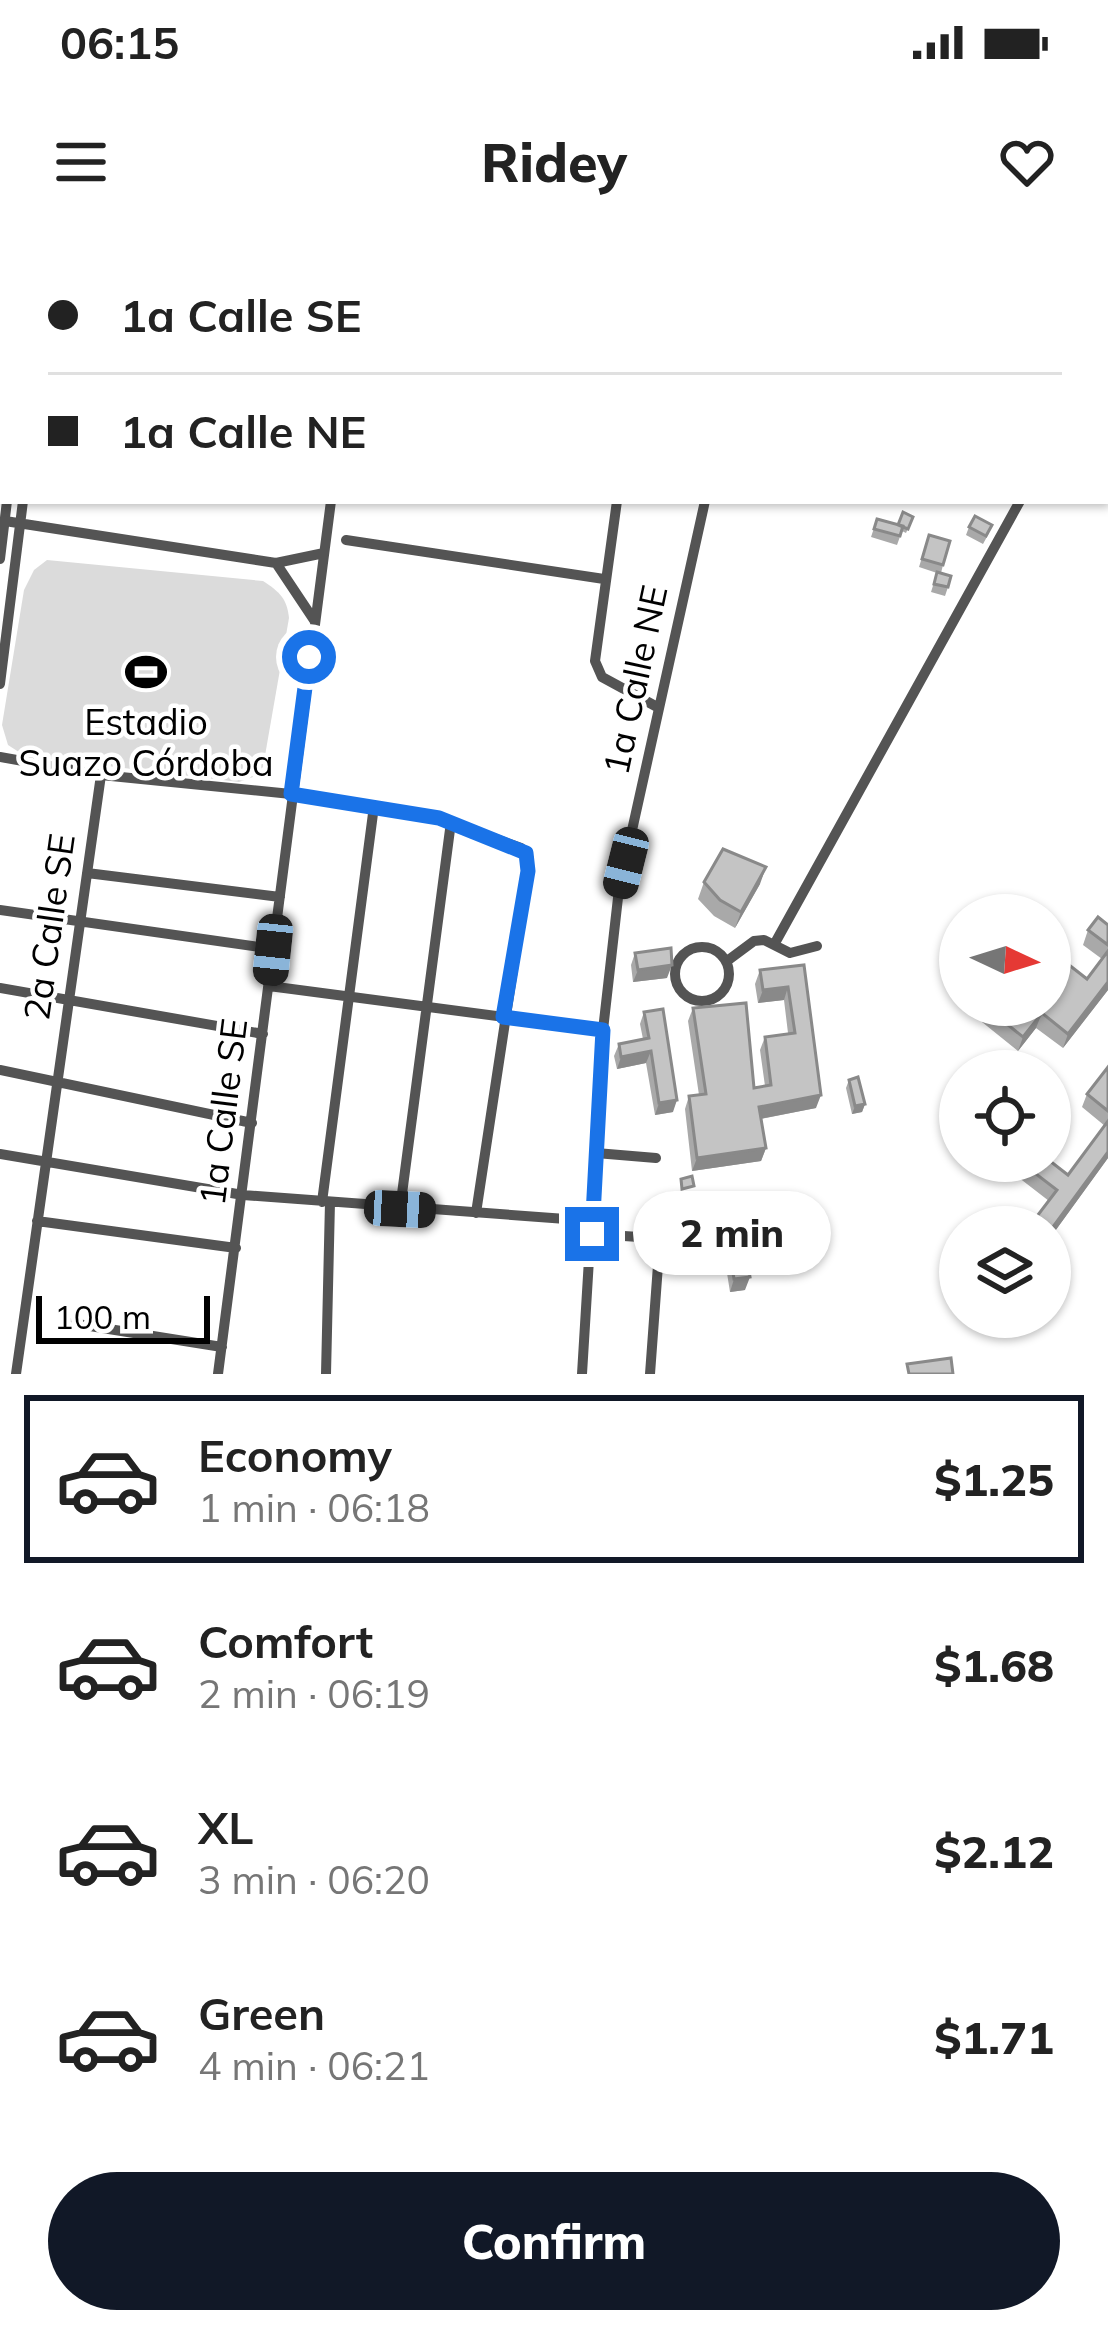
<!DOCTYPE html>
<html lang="en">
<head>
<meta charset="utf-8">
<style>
  :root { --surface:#fff; --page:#f2f2f2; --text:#222; --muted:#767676; --line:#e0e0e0; --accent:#111827 }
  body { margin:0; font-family:Mulish,sans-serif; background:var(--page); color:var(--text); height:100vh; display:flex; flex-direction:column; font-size:45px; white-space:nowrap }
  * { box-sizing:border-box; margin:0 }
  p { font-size:39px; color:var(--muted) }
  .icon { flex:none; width:66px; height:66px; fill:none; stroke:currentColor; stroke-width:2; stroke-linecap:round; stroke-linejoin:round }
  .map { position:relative; height:1134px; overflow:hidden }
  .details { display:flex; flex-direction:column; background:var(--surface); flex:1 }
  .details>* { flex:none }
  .banner { position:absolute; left:0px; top:0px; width:1110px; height:264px; box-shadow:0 3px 9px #0004; display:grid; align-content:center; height:264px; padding:0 48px; background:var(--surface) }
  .needle { width:78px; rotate:94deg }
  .fabs { position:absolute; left:939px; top:654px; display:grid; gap:24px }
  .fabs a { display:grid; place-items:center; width:132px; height:132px; border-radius:50%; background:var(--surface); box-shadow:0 3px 9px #0004; font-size:60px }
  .scale { position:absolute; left:36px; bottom:30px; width:174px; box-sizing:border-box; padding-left:12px; border:6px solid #000; border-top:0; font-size:33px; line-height:42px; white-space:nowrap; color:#000; -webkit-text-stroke:9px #fff; paint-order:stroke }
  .end { position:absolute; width:54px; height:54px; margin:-27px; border:15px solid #1a73e8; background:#fff; box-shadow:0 0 0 6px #fff }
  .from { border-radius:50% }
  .bubble { position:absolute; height:84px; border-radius:42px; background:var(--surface); box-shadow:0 3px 9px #0004; font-size:39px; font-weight:800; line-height:84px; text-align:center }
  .car { position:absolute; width:36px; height:72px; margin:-36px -18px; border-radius:15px; box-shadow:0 0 9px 3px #0007; background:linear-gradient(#222 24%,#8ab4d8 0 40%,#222 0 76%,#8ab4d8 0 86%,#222 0) }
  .banner b { display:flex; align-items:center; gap:42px; height:114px; font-size:45px }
  .banner b+b { border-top:3px solid var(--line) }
  .banner i { width:30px; height:30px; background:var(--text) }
  ul { padding:21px 0 0; list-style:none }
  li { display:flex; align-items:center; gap:36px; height:168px; margin:0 24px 18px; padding:0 24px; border:6px solid transparent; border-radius:0px }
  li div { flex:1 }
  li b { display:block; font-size:45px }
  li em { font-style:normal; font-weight:800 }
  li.current { border-color:var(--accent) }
  li>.icon { width:108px; height:108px; stroke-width:1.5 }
  .button { display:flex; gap:24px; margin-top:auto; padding:24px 48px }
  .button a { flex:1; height:138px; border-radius:72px; background:var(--accent); color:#fff; font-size:48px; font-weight:800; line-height:138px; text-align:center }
  .status { display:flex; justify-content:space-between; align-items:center; height:84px; padding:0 60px; background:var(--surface); direction:ltr }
  .status svg { height:33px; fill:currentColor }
  header { display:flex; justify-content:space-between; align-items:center; height:156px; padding:0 48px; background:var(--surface); font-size:54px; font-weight:800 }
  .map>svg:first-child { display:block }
  .green { fill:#dbdbdb }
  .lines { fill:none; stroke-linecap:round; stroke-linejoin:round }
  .primary-casing { stroke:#dbdbdb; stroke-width:21 }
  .minor { stroke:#545454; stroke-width:10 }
  .primary { stroke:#000; stroke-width:16 }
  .wall { fill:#a9a9a9 }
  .shaded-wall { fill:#898989 }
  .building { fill:#c4c4c4; stroke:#898989; stroke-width:3 }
  .route { stroke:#1a73e8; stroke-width:15 }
  .labels { text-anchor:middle; stroke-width:9; stroke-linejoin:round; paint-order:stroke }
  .street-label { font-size:36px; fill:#000; stroke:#fff }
  .poi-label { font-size:36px; fill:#000; stroke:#fff }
</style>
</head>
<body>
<div class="status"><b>06:15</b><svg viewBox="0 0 49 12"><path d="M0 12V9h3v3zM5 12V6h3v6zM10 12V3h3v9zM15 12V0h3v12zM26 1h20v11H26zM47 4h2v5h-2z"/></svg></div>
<header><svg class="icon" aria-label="menu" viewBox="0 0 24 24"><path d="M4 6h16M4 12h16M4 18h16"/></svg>Ridey<svg class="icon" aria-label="heart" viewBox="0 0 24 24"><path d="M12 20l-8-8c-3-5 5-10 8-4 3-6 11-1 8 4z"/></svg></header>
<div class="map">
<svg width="1108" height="1134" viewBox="0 0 1108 1134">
  <rect width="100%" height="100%" fill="#fff"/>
  <path class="green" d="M47 320 263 341C280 352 287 359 289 378L263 527 253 537 239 542 25 516 8 505 2 485 24 350 34 330Z"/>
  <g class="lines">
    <g class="primary-casing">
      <path id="primary" d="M144 0 169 3
        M306 0 330 3
        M1107 99H1108
        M1107 119H1108"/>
    </g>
    <path class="minor" d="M41 3V0
      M56 3 57 0
      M520 3 521 0
      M758 3V0
      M0 143 3 130
      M0 239H3
      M617 261 595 421 602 437 659 468
      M5 281 276 323 324 313
      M346 300 604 339
      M0 319 7 261
      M276 323 314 380
      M0 444 23 261
      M0 517 101 535 291 554 439 578 521 608 529 619 528 631 476 973
      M87 633 280 657
      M0 670 273 709
      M775 703 1020 261
      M675 734a27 27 0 1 1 54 0a27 27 0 1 1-54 0Z
      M727 721 754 701 764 700 790 713 817 706
      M269 746 603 790
      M0 748 263 794
      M0 830 252 883
      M596 913 656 918
      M0 914 243 955 593 981
      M322 962 374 566
      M400 969 451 582
      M37 981 236 1008
      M592 994 671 999
      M71 1083 222 1107
      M16 1134 101 535
      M218 1134 331 261
      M326 1134 330 962
      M582 1134 603 790 619 649 705 261
      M650 1134 660 998"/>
    <use href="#primary" class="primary"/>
  </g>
  <path class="wall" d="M913 277 906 293 902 291 897 305 871 297 877 279 898 285Z
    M969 287 989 293 983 304 966 295Z
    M929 295 943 325 941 333 948 347 945 356 931 352 937 333 919 327Z
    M704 642 760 644 735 688 714 676 698 659Z
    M1108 685V750L1063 808 1036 788 1018 811 982 782 987 768 1087 739 1102 719 1083 705 1088 690Z
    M635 713 667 738 633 742 631 725Z
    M804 725 816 868 761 879 766 908 761 921 692 931 685 869 689 856 699 855 688 781 693 768 754 848 765 846 760 810 765 797 788 793 784 760 758 763 755 744 760 730Z
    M644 772 673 872 655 875 646 823 617 829 614 816 619 804 643 799 640 784Z
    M1108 827V918L1050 998V987H1030L1049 961 997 921H1050L1068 935 1105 886 1082 867 1087 854Z
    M849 840 865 864 862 872 852 874 846 848Z
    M724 977 745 1050 730 1052 720 989Z"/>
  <path class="shaded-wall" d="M766 627 760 644 735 688 741 672Z
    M672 725 667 738 633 742 638 730Z
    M1108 742V750L1063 808 1068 794Z
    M788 747 784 760 758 763 763 750Z
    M1042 773 1036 788 1018 811 1023 797Z
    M651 811 646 823 617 829 621 817Z
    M821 855 816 868 754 880 759 867Z
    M677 860 673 872 655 875 659 863Z
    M865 864 862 872 852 874 855 866Z
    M766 908 761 921 692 931 697 918Z
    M1108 912V918L1050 998V991Z
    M750 1037 745 1050 730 1052 734 1039Z"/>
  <path class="building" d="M0 47 3 48V71H0Z
    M903 272 913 277 908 289 898 285Z
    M975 276 992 285 986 296 969 287Z
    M877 279 903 286 900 296 874 289Z
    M929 295 950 301 943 325 922 319Z
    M937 332 951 336 948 347 934 344Z
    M723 609 766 627 741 672 720 660 704 642Z
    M1098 677 1108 685V705L1088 690Z
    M671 708 672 725 638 730 635 713Z
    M1050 710 1087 739 1108 711V742L1068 794 1042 773 1023 797 987 768 989 765H1050Z
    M804 725 821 855 759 867 766 908 697 918 689 856 706 854 693 768 746 763 754 848 771 845 765 797 795 793 788 747 763 750 760 730Z
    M663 769 677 860 659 863 651 811 621 817 619 804 649 798 644 772Z
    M1108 827V871L1087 854Z
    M858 837 865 864 855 866 849 840Z
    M1108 881V912L1050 991V987H1036L1031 984 1057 950 1019 921H1050L1068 935Z
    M692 936 694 946 682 949 681 939Z
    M740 974 750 1037 734 1039 724 977Z
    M951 1118 953 1134H909L907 1124Z"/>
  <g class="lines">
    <path class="route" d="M309 417 291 554 439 578 526 613 528 631 503 777 603 790 592 994"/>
  </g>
  <defs>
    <g id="stadium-bare" transform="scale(3.24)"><path d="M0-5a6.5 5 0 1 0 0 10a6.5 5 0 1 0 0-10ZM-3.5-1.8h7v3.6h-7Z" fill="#000" stroke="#fff" stroke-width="2.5" paint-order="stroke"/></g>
  </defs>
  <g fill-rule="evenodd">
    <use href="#stadium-bare" x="146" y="432"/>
  </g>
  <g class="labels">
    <g class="street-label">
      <text transform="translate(635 440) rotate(-78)" y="13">1a Calle NE</text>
      <text transform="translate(49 687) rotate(-82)" y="13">2a Calle SE</text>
      <text transform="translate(223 872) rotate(-83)" y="13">1a Calle SE</text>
    </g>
    <g class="poi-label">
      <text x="146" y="495">Estadio<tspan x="146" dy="41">Suazo Córdoba</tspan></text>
    </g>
  </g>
</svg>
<div class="fabs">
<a><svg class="needle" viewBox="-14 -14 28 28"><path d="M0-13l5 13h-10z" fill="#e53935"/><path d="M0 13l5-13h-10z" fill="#767676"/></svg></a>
<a><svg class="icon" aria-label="locate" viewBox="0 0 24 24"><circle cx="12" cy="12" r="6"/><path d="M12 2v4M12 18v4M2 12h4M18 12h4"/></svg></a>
<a><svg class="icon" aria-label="layers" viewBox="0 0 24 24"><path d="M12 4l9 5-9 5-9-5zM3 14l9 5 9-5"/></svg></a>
</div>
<div class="scale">100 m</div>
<i class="end from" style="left:309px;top:417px"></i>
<i class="end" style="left:592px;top:994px"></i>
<div class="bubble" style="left:633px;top:951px;width:198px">2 min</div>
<i class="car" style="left:626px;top:623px;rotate:194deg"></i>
<i class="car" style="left:273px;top:710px;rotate:186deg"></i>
<i class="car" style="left:400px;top:969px;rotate:93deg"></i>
<div class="banner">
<b><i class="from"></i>1a Calle SE</b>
<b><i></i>1a Calle NE</b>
</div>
</div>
<section class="details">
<ul>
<li class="current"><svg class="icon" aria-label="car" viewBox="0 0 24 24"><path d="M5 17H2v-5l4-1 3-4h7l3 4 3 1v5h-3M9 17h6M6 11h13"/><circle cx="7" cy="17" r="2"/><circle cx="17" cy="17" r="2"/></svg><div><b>Economy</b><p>1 min · 06:18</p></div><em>$1.25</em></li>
<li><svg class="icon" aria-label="car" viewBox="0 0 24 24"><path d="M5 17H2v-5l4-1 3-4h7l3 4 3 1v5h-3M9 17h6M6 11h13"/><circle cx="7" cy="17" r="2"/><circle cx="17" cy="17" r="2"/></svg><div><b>Comfort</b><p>2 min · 06:19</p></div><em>$1.68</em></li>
<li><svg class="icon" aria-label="car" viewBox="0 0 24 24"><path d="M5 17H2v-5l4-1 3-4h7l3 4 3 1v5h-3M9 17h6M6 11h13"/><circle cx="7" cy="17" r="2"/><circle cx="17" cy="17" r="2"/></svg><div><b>XL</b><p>3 min · 06:20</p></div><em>$2.12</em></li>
<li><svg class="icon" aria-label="car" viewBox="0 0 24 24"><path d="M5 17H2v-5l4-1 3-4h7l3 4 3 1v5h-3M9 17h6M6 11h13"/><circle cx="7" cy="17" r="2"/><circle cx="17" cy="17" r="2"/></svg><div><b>Green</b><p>4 min · 06:21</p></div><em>$1.71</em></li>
</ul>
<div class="button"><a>Confirm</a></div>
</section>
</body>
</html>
